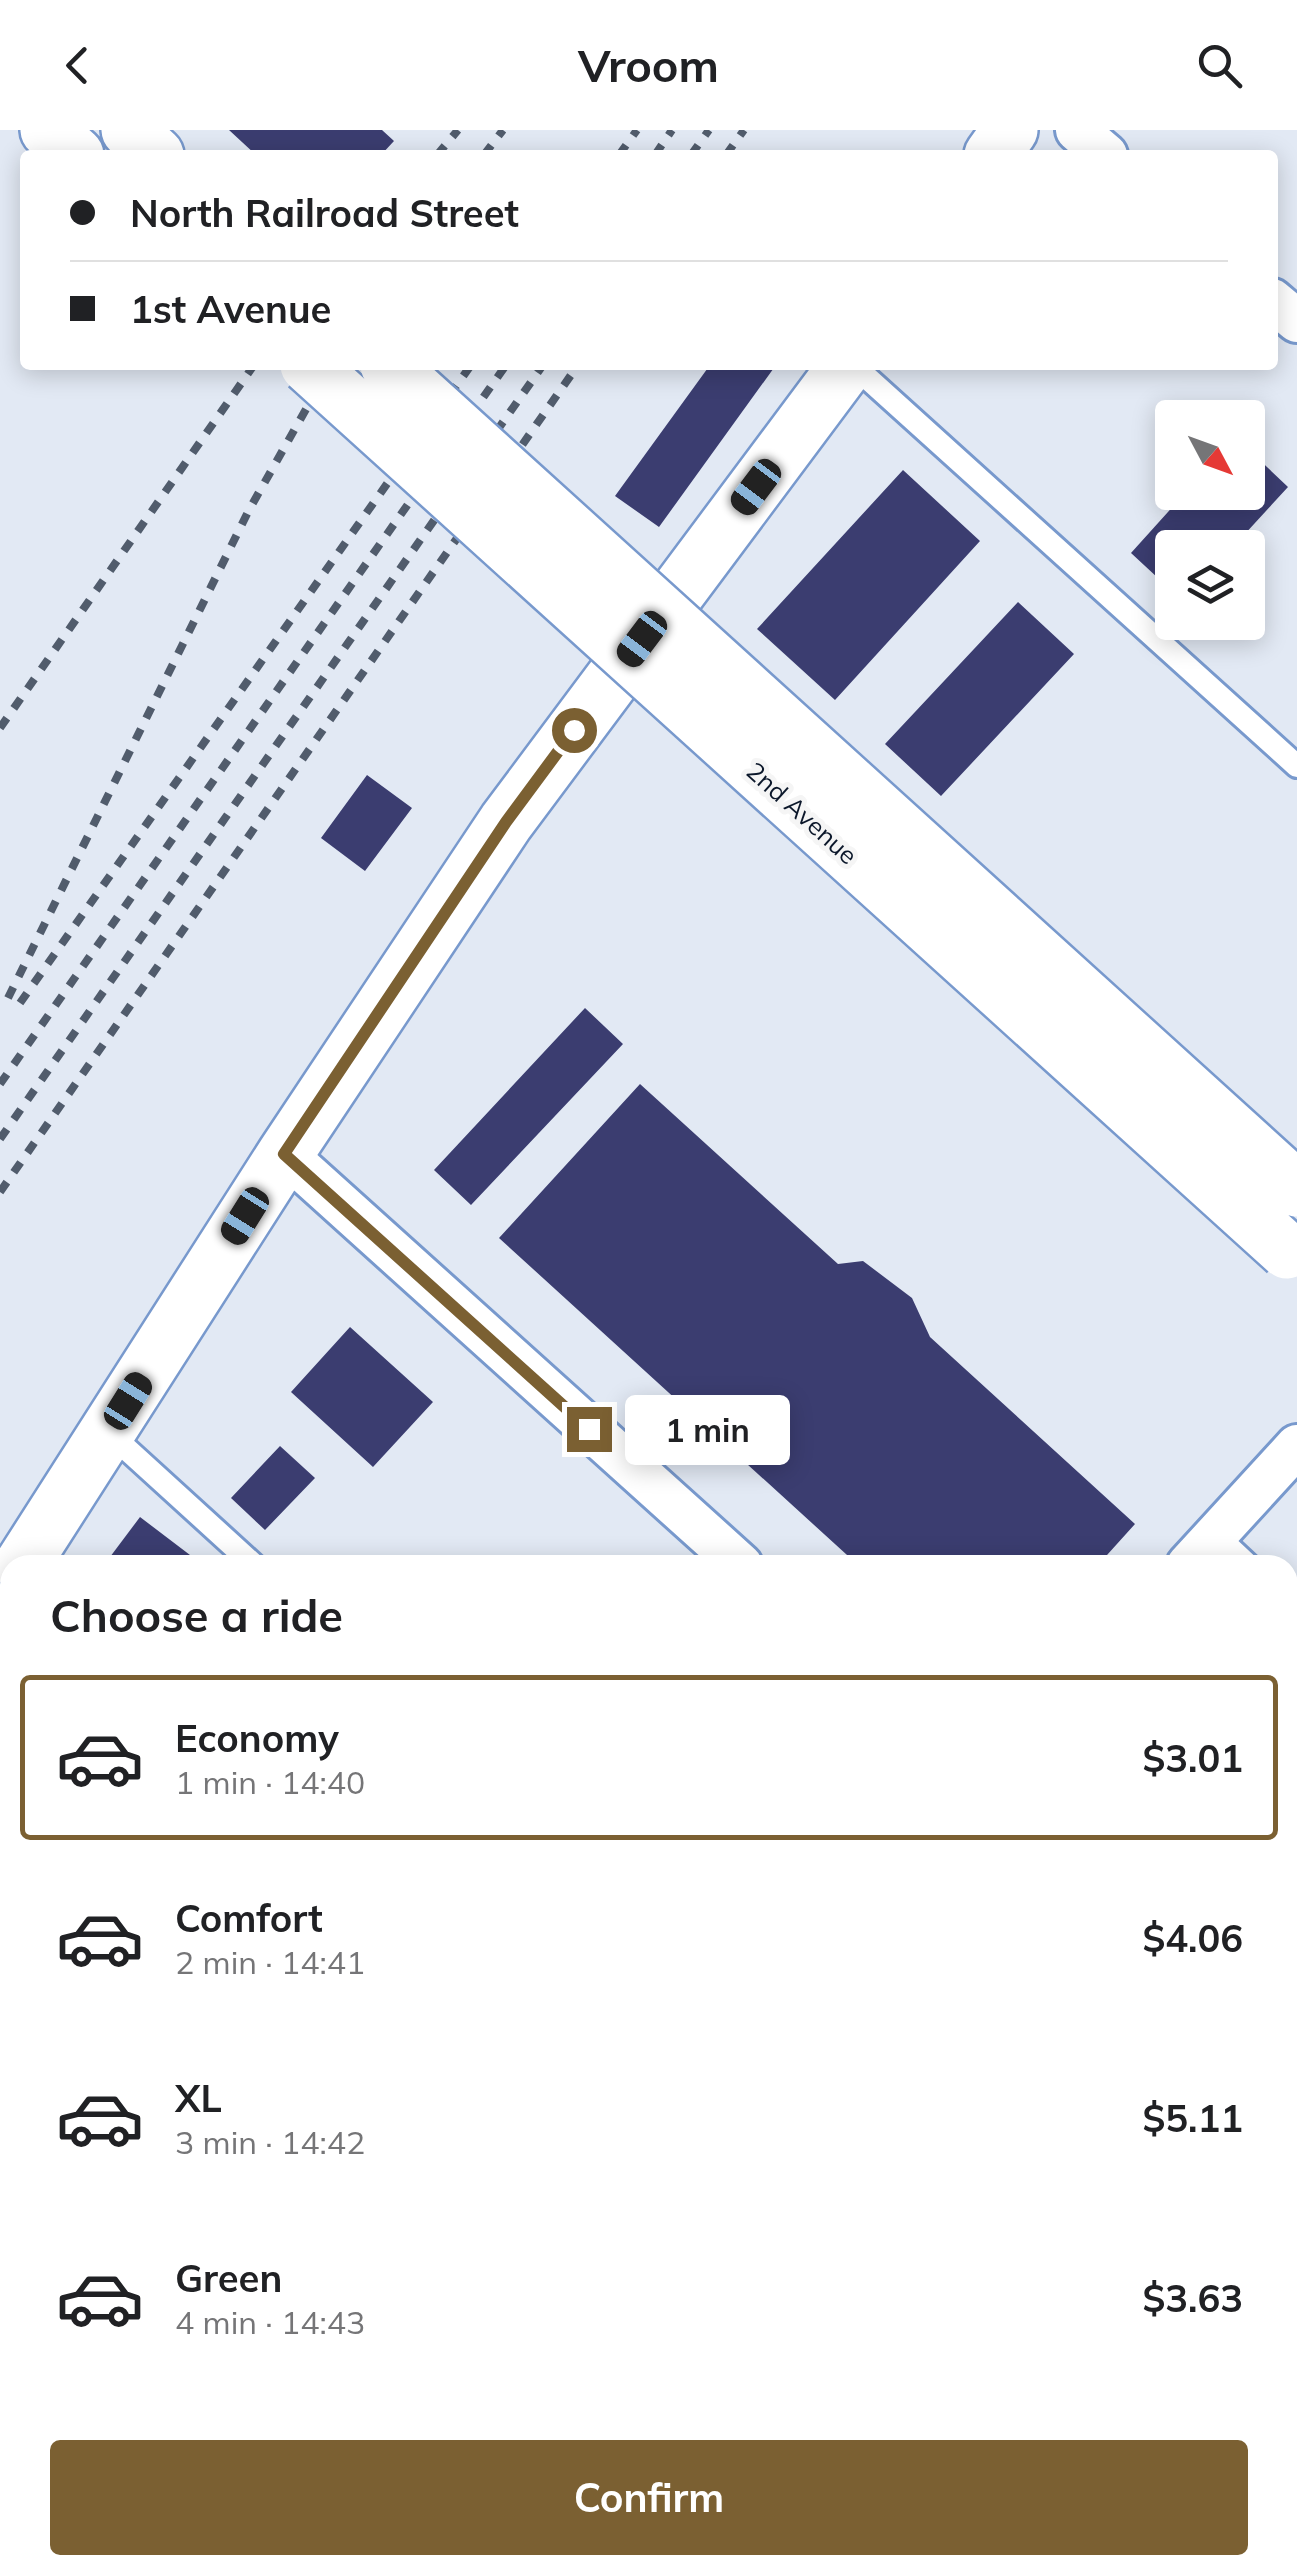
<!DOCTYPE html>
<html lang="en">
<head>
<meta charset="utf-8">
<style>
  :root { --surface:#fff; --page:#f6f6f6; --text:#202124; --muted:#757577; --line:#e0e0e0; --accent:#7b6032 }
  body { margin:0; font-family:Mulish,sans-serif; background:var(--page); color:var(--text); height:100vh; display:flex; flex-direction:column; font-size:38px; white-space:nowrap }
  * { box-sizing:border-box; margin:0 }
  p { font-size:32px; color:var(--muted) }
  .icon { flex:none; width:55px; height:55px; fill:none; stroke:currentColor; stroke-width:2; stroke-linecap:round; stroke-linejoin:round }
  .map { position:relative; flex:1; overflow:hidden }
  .drawer { position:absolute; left:0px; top:1425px; width:1298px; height:1020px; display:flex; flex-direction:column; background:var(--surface); border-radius:30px 30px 0 0; box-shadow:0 5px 25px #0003 }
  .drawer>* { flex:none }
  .guide { position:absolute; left:20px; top:20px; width:1258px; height:220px; border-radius:10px; box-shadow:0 5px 25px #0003; display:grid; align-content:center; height:220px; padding:0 50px; background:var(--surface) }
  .needle { width:65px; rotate:131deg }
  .controls { position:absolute; left:1155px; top:270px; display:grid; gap:20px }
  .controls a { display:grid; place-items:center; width:110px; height:110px; border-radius:10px; background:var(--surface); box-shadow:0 5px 25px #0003; font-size:50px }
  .end { position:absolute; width:45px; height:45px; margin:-22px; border:12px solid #7b6032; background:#fff; box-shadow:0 0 0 5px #fff }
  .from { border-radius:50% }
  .bubble { position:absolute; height:70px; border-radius:10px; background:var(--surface); box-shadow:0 5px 25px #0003; font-size:32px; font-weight:700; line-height:70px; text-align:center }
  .car { position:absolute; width:30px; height:60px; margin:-30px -15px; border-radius:12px; box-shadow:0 0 8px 2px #0007; background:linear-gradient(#222 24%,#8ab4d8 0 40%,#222 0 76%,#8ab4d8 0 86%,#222 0) }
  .guide b { display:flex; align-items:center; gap:35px; height:95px; font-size:38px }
  .guide b+b { border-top:2px solid var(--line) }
  .guide i { width:25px; height:25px; background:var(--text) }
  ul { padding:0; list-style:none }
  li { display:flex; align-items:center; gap:30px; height:165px; margin:0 20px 15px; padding:0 30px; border:5px solid transparent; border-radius:10px }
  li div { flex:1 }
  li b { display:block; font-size:38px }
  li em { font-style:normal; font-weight:700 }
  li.on { border-color:var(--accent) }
  li>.icon { width:90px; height:90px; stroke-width:1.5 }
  h2 { padding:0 50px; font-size:45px; line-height:120px }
  .button { display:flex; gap:20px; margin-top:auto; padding:20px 50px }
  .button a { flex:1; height:115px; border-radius:10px; background:var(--accent); color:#fff; font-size:40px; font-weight:700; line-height:115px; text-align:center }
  header { display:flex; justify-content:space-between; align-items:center; height:130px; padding:0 50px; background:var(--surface); font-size:45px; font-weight:700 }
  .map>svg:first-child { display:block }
  .building { fill:#3b3d70 }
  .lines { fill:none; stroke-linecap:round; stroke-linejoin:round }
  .service-casing { stroke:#7899cd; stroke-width:28 }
  .minor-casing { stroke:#7899cd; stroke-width:48 }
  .tertiary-casing { stroke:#7899cd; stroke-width:58 }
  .secondary-casing { stroke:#7899cd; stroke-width:60 }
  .service { stroke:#fff; stroke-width:22 }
  .minor { stroke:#fff; stroke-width:42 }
  .tertiary { stroke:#fff; stroke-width:52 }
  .secondary { stroke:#fff; stroke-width:55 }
  .rail { stroke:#515c6c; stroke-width:8; stroke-dasharray:12 12; stroke-linecap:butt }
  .secondary-bridge-casing { stroke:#7899cd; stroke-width:60; stroke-linecap:butt }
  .secondary-bridge { stroke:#fff; stroke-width:55 }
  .route { stroke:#7b6032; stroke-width:12 }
  .labels { text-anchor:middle; stroke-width:10; stroke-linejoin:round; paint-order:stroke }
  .street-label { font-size:25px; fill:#0b172a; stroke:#f5f5f5 }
</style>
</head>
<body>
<header><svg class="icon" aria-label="back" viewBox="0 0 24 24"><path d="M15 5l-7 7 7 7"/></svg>Vroom<svg class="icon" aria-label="search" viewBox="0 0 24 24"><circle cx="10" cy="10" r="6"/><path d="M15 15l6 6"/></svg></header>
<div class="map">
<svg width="1297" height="2445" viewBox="0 0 1297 2445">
  <rect width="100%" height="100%" fill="#e2e9f4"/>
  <path class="building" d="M229 0H382L394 11 381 25H256Z
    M710 235H776L659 397 615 366Z
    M1248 319 1288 357 1232 418H1172V461L1131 423 1186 362H1248Z
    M903 340 980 411 835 570 757 499Z
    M1018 472 1074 524 941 666 885 614Z
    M367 645 412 678 365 741 321 708Z
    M585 878 623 914 471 1075 434 1040Z
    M640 954 838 1134 863 1131 912 1168 930 1207 1135 1394 1098 1435H858L499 1108Z
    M350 1197 433 1272 373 1337 291 1262Z
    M280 1316 315 1348 265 1400 231 1368Z
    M140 1387 190 1425 183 1435H104Z
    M0 1756 10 1765V2035L0 2026Z
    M1297 2421V2445H1276L1288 2435Z
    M29 2435H207L198 2445H28L24 2441Z
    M394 2435H757L768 2445H405Z
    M1005 2435H1101L1092 2445H1016Z"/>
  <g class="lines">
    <g class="service-casing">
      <path id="service" d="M853 235 1297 636
        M108 1302 254 1435
        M1216 1405 1248 1435
        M1288 1472 1297 1481
        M0 2096 10 2105
        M1288 2373 1297 2381
        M370 2435 382 2445"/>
    </g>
    <g class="minor-casing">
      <path id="minor" d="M1077 0 1106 25
        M1272 170 1297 191
        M285 1024 741 1435
        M1188 1435 1297 1316
        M1288 1924 1297 1932
        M1288 2306 1297 2295
        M276 2445 285 2435
        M1164 2445 1173 2435"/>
    </g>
    <g class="tertiary-casing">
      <path id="tertiary" d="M0 1649 10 1658
        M866 2435 877 2445"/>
    </g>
    <g class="secondary-casing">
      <path id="secondary" d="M48 0 76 25
        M129 0 156 25
        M992 25 1010 0
        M22 1435 285 1024 506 692 847 235"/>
    </g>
    <use href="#service" class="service"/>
    <use href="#minor" class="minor"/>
    <use href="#tertiary" class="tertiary"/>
    <use href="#secondary" class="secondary"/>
    <path class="rail" d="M437 25 458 0
      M484 25 503 0
      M619 25 637 0
      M655 25 672 0
      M691 25 709 0
      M726 25 744 0
      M0 598 254 235
      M8 868 249 380 331 235
      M20 873 471 235
      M0 954 506 235
      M0 1009 543 235
      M0 1062 578 235"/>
    <g class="secondary-bridge-casing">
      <path id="secondary-bridge" d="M308 235 1287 1121
        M388 235 1297 1059"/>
    </g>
    <use href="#secondary-bridge" class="secondary-bridge"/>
  </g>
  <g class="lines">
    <path class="route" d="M574 600 506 692 284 1024 589 1299"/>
  </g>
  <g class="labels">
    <g class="street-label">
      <text transform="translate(802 683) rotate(42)" y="9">2nd Avenue</text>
    </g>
  </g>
</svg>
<div class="controls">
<a><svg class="needle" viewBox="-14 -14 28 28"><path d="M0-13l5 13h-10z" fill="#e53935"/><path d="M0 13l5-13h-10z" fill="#757577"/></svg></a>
<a><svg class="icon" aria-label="layers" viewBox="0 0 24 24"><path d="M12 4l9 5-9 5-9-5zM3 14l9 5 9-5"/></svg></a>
</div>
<i class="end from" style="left:574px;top:600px"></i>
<i class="end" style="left:589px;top:1299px"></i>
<div class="bubble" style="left:625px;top:1265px;width:165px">1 min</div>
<i class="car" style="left:756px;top:357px;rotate:217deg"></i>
<i class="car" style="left:642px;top:509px;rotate:217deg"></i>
<i class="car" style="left:245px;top:1086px;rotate:212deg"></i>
<i class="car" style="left:128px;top:1271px;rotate:32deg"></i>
<div class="guide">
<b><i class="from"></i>North Railroad Street</b>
<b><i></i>1st Avenue</b>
</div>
<section class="drawer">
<h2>Choose a ride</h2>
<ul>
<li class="on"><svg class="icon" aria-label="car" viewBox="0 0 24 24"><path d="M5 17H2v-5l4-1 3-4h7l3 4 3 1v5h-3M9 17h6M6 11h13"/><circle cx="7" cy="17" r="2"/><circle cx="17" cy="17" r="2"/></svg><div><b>Economy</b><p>1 min · 14:40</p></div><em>$3.01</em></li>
<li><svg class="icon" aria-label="car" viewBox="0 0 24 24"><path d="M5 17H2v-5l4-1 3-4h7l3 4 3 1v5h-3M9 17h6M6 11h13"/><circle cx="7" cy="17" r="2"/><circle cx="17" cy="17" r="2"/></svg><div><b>Comfort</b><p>2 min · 14:41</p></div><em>$4.06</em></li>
<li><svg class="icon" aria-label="car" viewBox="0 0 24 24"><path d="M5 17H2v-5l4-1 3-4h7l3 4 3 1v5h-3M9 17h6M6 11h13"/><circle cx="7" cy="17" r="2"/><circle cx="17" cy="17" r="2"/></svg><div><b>XL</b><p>3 min · 14:42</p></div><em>$5.11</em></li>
<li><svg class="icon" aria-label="car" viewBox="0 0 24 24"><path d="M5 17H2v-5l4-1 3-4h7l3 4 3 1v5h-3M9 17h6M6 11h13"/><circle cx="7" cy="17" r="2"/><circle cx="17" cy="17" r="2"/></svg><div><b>Green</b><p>4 min · 14:43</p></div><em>$3.63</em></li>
</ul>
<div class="button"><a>Confirm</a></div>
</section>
</div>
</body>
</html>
